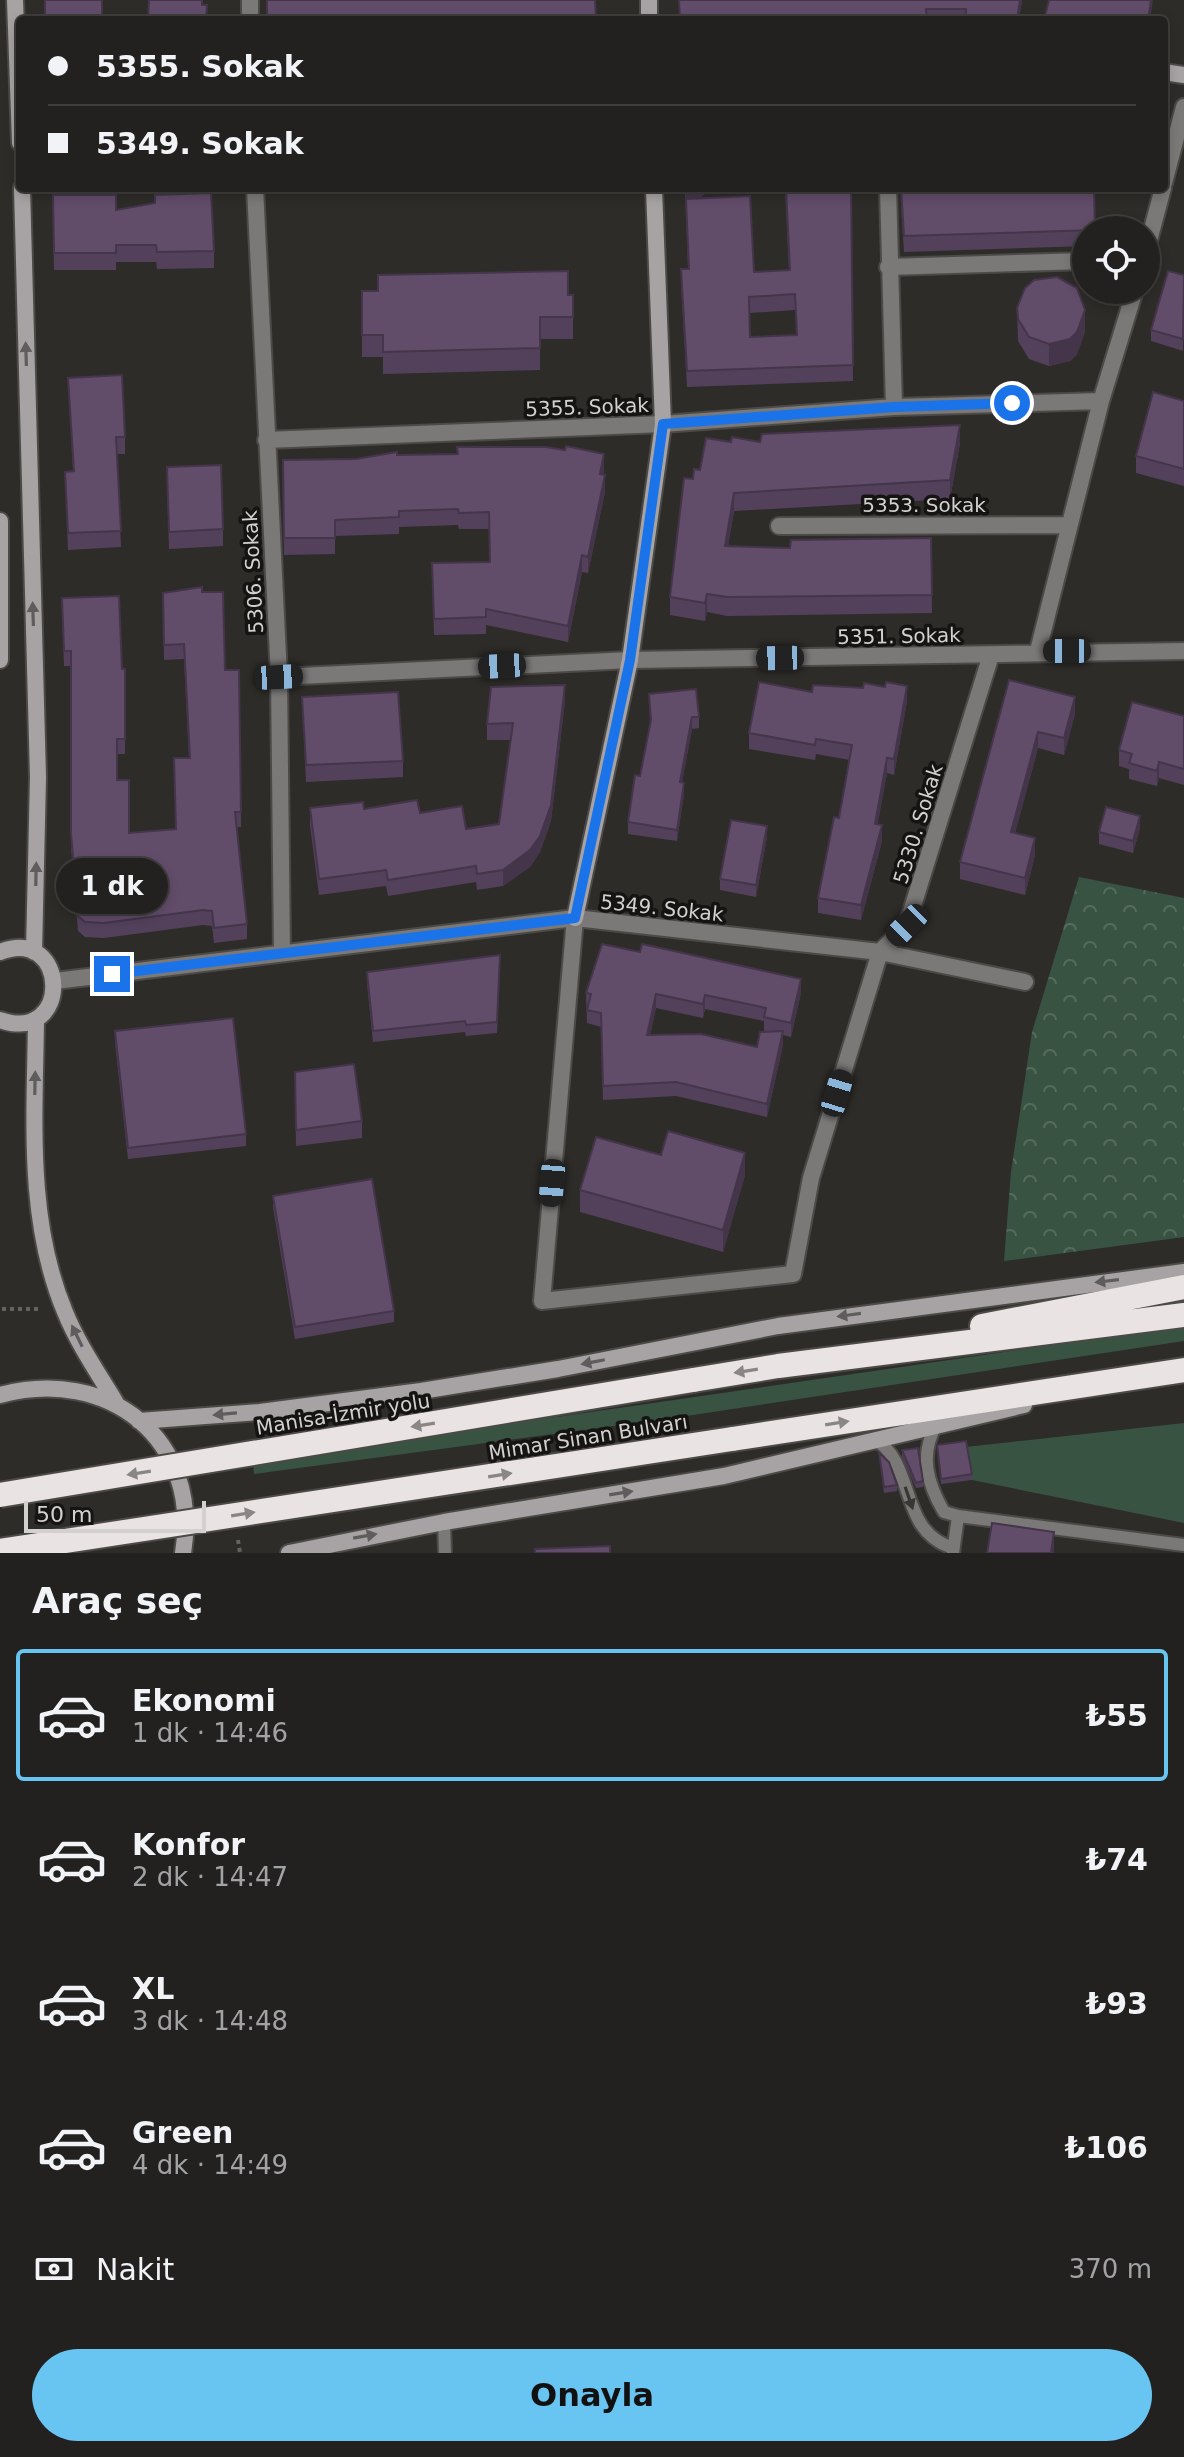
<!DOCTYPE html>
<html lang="tr">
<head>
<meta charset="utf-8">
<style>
  :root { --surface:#22211f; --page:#2a2928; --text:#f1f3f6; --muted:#a2a3a4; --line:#3f3e3d; --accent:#68c4f0 }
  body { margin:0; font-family:"DejaVu Sans",sans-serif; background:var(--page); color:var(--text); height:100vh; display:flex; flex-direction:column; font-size:30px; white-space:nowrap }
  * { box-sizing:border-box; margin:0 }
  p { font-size:26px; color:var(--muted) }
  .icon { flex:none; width:44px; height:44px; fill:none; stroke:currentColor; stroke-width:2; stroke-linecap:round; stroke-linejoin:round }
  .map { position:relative; height:1553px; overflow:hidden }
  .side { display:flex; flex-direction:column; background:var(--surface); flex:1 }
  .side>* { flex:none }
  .hud { position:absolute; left:16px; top:16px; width:1152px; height:176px; border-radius:8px; box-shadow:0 4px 12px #0003,0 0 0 2px var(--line); display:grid; align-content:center; height:176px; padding:0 32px; background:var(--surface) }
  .controls { position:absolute; left:1072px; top:216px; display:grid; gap:16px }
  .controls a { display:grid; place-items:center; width:88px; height:88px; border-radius:50%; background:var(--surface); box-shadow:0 4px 12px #0003,0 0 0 2px var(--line); font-size:40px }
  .scale { position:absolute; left:24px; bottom:20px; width:182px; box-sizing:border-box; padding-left:8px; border:4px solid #d3d1d0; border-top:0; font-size:22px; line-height:28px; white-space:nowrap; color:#d3d1d0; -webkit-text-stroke:6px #161413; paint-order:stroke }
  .end { position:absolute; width:36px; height:36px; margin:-18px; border:10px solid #1a73e8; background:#fff; box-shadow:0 0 0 4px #fff }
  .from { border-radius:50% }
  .bubble { position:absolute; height:56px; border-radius:28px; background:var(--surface); box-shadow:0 4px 12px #0003,0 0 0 2px var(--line); font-size:26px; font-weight:600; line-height:56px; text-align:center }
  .car { position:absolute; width:24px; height:48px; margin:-24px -12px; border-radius:10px; box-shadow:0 0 6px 2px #0007; background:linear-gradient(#222 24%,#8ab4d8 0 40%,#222 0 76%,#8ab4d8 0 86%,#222 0) }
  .hud b { display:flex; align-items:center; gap:28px; height:76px; font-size:30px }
  .hud b+b { border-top:2px solid var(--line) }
  .hud i { width:20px; height:20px; background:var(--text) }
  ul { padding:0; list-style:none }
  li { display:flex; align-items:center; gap:24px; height:132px; margin:0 16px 12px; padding:0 16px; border:4px solid transparent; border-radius:8px }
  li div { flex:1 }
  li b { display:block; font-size:30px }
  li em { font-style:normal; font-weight:600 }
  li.on { border-color:var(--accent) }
  li>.icon { width:72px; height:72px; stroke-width:1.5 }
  h2 { padding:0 32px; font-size:36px; line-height:96px }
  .pay { display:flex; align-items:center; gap:20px; height:88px; padding:0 32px; font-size:30px }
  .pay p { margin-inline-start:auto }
  .cta { display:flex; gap:16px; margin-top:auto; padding:16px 32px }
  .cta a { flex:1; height:92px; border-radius:48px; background:var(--accent); color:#111; font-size:32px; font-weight:600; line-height:92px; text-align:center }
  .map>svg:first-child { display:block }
  .grass { fill:#395343 }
  .forest { fill:url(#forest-crowns) }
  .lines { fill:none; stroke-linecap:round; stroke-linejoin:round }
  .lane-casing { stroke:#4c4a47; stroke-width:16 }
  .street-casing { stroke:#4c4a47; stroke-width:20 }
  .secondary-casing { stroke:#4c4a47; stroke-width:20 }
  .highway-casing { stroke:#4c4a47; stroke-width:28 }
  .path { stroke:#656361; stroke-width:4; stroke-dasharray:4 4; stroke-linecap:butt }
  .lane { stroke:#7b7878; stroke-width:12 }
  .street { stroke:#7b7878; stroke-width:16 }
  .secondary { stroke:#a7a3a4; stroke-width:16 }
  .highway { stroke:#e9e3e3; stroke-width:24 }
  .highway-bridge-casing { stroke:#4c4a47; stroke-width:28; stroke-linecap:butt }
  .highway-bridge { stroke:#e9e3e3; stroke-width:24 }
  .wall { fill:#53415b; fill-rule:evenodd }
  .shaded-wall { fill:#44354a }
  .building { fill:#614c6a; stroke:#44354a; stroke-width:2; fill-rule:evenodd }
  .oneway { fill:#5e5c5c }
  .oneway2 { fill:#8a8685 }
  .oneway3 { fill:#393736 }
  .route { stroke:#1a73e8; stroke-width:10 }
  .labels { text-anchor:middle; stroke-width:7; stroke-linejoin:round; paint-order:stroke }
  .street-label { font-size:20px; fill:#d3d1d0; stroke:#161413 }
</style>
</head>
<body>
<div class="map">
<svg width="1184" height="1553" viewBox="0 0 1184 1553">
  <defs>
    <pattern id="forest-crowns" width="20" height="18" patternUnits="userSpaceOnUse" patternTransform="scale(2)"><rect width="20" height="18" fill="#395343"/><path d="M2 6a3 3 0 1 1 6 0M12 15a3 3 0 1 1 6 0" fill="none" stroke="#556b5d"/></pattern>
  </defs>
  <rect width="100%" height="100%" fill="#2e2c29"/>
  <path class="grass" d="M1184 1326V1341L673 1418 254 1474 253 1461Z
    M1184 1423V1523L972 1480 966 1447Z"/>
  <path class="forest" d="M1079 877 1184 898V1237L1004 1261 1011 1172 1032 1032Z"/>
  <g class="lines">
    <g class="lane-casing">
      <path id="lane" d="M937 1424C919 1454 927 1483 944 1512L958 1516
        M874 1439C917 1463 897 1531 953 1548
        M444 1522 445 1553
        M953 1553 958 1516 1184 1545"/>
    </g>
    <g class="street-casing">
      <path id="street" d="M250 20V0
        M1164 183 1184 107
        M255 188 279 677 282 953
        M888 188 894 407
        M1146 252 1163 188
        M888 267 1086 261
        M266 440 663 424 894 407 1101 401
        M779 526 1069 525
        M1038 651 1101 401 1135 290
        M279 677 630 660 1184 651
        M575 918 542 1301 793 1274 811 1178 880 952 907 925 991 655
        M55 981 575 918 880 952 1025 982"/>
    </g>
    <g class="secondary-casing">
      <path id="secondary" d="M15 0 20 143
        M649 0V20
        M1164 72 1184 75
        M22 188 38 777 34 952
        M0 521V660
        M575 918 630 660 663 424 654 188
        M0 952C69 925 73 1045 0 1020
        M36 1019C35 1117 26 1219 65 1312 78 1344 98 1373 116 1403
        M0 1395C108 1366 202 1439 183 1553
        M139 1421 260 1412 421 1391 558 1369 778 1326 1184 1272
        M289 1553 444 1522 724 1476 1024 1405"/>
    </g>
    <g class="highway-casing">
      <path id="highway" d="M982 1326 1184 1287
        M693 1380 778 1366 1184 1315
        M732 1439 1184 1370"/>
    </g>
    <path class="path" d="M2 1309H40
      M238 1540 240 1553"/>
    <use href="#lane" class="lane"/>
    <use href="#street" class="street"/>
    <use href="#secondary" class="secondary"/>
    <use href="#highway" class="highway"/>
    <g class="highway-bridge-casing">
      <path id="highway-bridge" d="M0 1495 693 1380
        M0 1551 732 1439"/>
    </g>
    <use href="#highway-bridge" class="highway-bridge"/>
  </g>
  <path class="wall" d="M679 0H1022L1019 20H679Z
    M685 188H713L699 198 754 272 789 270 785 188H851L853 381 687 387 681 285V269H688ZM795 310 797 336 750 337V313Z
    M900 188H1094L1086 230V246L904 252Z
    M53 195 116 210 214 251V268L157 269 156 262H116V270H54Z
    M1184 275 1183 351 1151 341V330Z
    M362 291 573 295V339H540V370L383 374V357H362Z
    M1017 308 1085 332 1077 354 1070 361 1049 366 1029 359 1018 341Z
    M68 378 125 437V454H117L121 547 68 550 65 472 73 471Z
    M1184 401V486L1136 473V456Z
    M731 442 960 443 950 499 734 511 728 546 790 548 931 538 932 613 727 616 707 612 705 621 670 615V597L693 479 700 470Z
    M397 455 604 470 603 475 605 492 588 573 582 572 568 642 486 625V634L434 635 432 563 490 562 489 529H459L458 525 399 527V534L335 536V554L284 555 283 460 356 459Z
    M167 484 223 529V546L169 549Z
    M202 592 225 670H239L241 827H237L247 924V939L214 943 212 926 203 925 104 938 85 937 78 931 71 848V666H64L62 613 122 669H125V754H117V780L129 833 176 829 189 758 184 659 164 660 163 593Z
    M1009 680 1075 714 1064 755 1038 748 1015 833 1035 855 1025 895 960 879V862Z
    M812 692 907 701 894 775 887 773 877 825 882 841 861 920 818 913V898L839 818 850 760 816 754 815 760 749 749V733Z
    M649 694 699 717V728L692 729 682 782 684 794 677 841 628 834V822L640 776 650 724Z
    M302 697 403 761V777L306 782Z
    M565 701 551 821 540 852 530 867 503 886 477 890 476 882 388 896 386 886 319 895 310 825V808L364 809 420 813 466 829 499 824 511 740H487V724Z
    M1184 716V785L1159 778 1157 786 1129 779V769L1119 766V750Z
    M1140 828 1133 853 1099 844V832Z
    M767 837 756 897 720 890V879Z
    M500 966 497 1033 466 1036 465 1032 373 1042 367 984V972Z
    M586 993H801L791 1037 783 1035V1045L767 1117 676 1096 603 1100 601 1027 587 1023ZM656 1008 703 1018 705 1009 764 1021V1031L768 1032 757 1047 650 1035Z
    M115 1031 246 1134V1146L128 1159 115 1043Z
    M295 1072 362 1121V1138L296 1146Z
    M745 1175 723 1252 580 1212V1190Z
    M273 1196 394 1311V1322L295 1339 273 1207Z
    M937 1445 972 1474V1480L941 1484Z
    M902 1450 923 1481V1487L916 1488 902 1456Z
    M879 1453 897 1485V1491L884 1493Z"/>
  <path class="shaded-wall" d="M1020 0H1022L1019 20H1017Z
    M1151 0H1153L1150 20H1148Z
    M692 188H713L686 208V199V208V193Z
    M1085 310V332L1077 354 1070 361 1049 366V344Z
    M960 425V443L950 499V480Z
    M604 454V470L600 491V474Z
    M605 475V492L588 573V557Z
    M734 493V511L725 564V546Z
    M582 555V572L568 642V626Z
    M707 594V612L705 621V603Z
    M565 685V701L551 821 540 852 530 867 503 886V870Z
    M907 686V701L894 775V759Z
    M1075 697V714L1064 755V738Z
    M692 717V729L680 793V782Z
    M1038 732V748L1011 849V832Z
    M887 758V773L875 840V824Z
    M1159 762V778L1157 786V771Z
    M684 783V794L677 841V830Z
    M1140 816V828L1133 853V841Z
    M882 825V841L861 920V905Z
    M767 826V837L756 897V885Z
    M1035 838V855L1025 895V878Z
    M801 979V993L791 1037V1023Z
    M656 994V1008L647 1049V1035Z
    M705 995V1009L703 1018V1004Z
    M783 1031V1045L767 1117V1104Z
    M745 1153V1175L723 1252V1230Z
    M1054 1532V1553H1051Z"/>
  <path class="building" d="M45 0H102V20H45Z
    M149 0H202V5H207L206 20H148Z
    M267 0H595L596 20H267Z
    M679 0H1020L1017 20H966V9H926L927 20H680Z
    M1049 0H1151L1148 20H1044Z
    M786 188H851L853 365 687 371 681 269H689L686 199 750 196 754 272 790 270ZM795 294 797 335 750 337 749 297Z
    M901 188H1094L1095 230 904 236Z
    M211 193 214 251 157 252 156 245H116V253H54L53 195H116V210L155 203V195Z
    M568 271V295H573V317H540V348L383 352V335H362V291H378V275Z
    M1168 271 1184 275 1183 339 1151 330Z
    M1057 277 1077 288 1085 310 1077 332 1070 339 1049 344 1029 337 1018 319 1017 308 1025 288 1034 280Z
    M122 375 125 437H116L121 531 68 533 65 472 74 471 68 378Z
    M1153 392 1184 401V469L1136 456Z
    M960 425 950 480 734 493 725 546 790 548 791 540 931 538 932 595 727 597 707 594 705 603 670 597 684 478 693 479 694 469 700 470 706 438 731 442 732 437 760 442 762 434Z
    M566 446 604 454 600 474 605 475 588 557 582 555 568 626 486 609V617L434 619 432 563 490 562 489 512 459 513 458 509 399 511V517L335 520V538H284L283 460 356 459 397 452V455L458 454 457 447H546L565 450Z
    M221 465 223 529 169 532 167 467Z
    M202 587V592H223L225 670H239L241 812H235L247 924 214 928 212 911 203 910 104 923 85 922 78 916 71 833V651H64L62 598 119 596 122 669H125V739H117V780H129V833L176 829 174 758H190L184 644 164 645 163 593Z
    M1009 680 1075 697 1064 738 1038 732 1011 832 1035 838 1025 878 960 862Z
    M759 682 812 692 813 685 863 688 864 683 885 687 886 682 907 686 894 759 887 758 875 824 882 825 861 905 818 898 834 817 839 818 852 745 816 739 815 745 749 733Z
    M565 685 551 805 540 836 530 850 503 870 477 874 476 866 388 880 386 870 319 879 310 808 363 802 364 809 417 800 420 813 462 806 466 829 499 824 513 723 487 724 491 687Z
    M696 689 699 717H692L680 782 684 783 677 830 628 822 635 775 640 776 651 720 649 694Z
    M398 692 403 761 306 765 302 697Z
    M1132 702 1184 716V769L1159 762 1157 771 1129 763 1132 754 1119 750Z
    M1106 807 1140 816 1133 841 1099 832Z
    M731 820 767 826 756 885 720 879Z
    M602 944 640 952 642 944 801 979 791 1023 764 1017 766 1008 705 995 703 1004 656 994 647 1035 701 1034 757 1047 760 1032 783 1031 767 1104 676 1082 603 1086 601 1013 587 1010 591 994 586 993Z
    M500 955 497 1022 466 1025 465 1021 373 1031 367 972Z
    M233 1018 246 1134 128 1148 115 1031Z
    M354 1064 362 1121 296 1130 295 1072Z
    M668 1131 745 1153 723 1230 580 1190 596 1137 661 1155Z
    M372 1179 394 1311 295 1327 273 1196Z
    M966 1441 972 1474 941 1479 937 1445Z
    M918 1448 923 1481 916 1483 902 1450Z
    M879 1453 889 1462 897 1485 884 1487Z
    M992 1523 1054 1532 1051 1553H987Z
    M610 1546V1553H535V1549Z"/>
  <defs><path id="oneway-solid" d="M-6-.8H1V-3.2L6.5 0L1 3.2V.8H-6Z" transform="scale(2)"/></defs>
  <g class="oneway">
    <use href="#oneway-solid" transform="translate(26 354) rotate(-92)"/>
    <use href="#oneway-solid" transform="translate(33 614) rotate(-92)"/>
    <use href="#oneway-solid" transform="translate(36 874) rotate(-89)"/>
    <use href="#oneway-solid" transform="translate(35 1083) rotate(-89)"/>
    <use href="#oneway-solid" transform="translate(1107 1281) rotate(173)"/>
    <use href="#oneway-solid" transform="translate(849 1315) rotate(172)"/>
    <use href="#oneway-solid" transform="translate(77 1336) rotate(-116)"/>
    <use href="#oneway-solid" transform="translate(593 1362) rotate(169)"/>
    <use href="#oneway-solid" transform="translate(225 1414) rotate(175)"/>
    <use href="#oneway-solid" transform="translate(621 1493) rotate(-9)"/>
    <use href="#oneway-solid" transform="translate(365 1536) rotate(-10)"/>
  </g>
  <g class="oneway2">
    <use href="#oneway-solid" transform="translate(746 1371) rotate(171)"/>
    <use href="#oneway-solid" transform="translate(837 1423) rotate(-9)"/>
    <use href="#oneway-solid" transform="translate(423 1425) rotate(171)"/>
    <use href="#oneway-solid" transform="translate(139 1473) rotate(171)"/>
    <use href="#oneway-solid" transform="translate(500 1475) rotate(-9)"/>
    <use href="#oneway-solid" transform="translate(243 1514) rotate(-9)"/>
  </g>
  <use class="oneway3" href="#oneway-solid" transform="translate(909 1498) rotate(71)"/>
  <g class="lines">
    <path class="route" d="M112 974 575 918 630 660 663 424 894 407 1012 403"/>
  </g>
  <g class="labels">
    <g class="street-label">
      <text transform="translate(587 407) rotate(-2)" y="7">5355. Sokak</text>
      <text x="924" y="512">5353. Sokak</text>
      <text transform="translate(253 572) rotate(-93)" y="7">5306. Sokak</text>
      <text transform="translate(899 636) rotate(-1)" y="7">5351. Sokak</text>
      <text transform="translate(918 824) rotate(-73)" y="7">5330. Sokak</text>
      <text transform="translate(662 908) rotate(6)" y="7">5349. Sokak</text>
      <text transform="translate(343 1414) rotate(-9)" y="7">Manisa-İzmir yolu</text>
      <text transform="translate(588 1437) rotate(-9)" y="7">Mimar Sinan Bulvarı</text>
    </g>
  </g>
</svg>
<div class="controls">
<a><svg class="icon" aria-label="locate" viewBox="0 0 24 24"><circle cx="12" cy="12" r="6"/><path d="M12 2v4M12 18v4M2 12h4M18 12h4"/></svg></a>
</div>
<div class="scale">50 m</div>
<i class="end from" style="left:1012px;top:403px"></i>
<i class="end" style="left:112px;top:974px"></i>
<div class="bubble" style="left:56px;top:858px;width:112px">1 dk</div>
<i class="car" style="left:1067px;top:651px;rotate:270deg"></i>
<i class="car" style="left:780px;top:658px;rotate:269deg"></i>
<i class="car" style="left:502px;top:666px;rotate:267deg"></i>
<i class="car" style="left:279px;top:677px;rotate:87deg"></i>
<i class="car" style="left:907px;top:925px;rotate:225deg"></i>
<i class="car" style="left:837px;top:1093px;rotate:17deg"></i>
<i class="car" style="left:552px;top:1183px;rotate:185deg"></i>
<div class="hud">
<b><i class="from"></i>5355. Sokak</b>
<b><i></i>5349. Sokak</b>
</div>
</div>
<section class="side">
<h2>Araç seç</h2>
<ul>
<li class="on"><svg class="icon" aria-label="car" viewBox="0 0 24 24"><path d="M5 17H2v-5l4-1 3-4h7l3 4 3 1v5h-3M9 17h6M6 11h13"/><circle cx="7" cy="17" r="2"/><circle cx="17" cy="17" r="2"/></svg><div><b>Ekonomi</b><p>1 dk · 14:46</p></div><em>₺55</em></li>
<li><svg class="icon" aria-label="car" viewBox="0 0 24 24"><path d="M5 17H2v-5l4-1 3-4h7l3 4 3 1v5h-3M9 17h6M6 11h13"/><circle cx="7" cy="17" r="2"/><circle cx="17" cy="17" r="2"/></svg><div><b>Konfor</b><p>2 dk · 14:47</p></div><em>₺74</em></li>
<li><svg class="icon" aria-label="car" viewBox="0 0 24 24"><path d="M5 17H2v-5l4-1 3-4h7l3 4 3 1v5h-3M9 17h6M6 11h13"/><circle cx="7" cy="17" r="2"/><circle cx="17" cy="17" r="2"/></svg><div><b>XL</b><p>3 dk · 14:48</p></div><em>₺93</em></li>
<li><svg class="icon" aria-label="car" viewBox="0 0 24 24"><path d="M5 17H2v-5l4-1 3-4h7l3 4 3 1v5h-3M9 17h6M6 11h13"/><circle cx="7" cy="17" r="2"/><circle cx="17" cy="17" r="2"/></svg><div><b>Green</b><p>4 dk · 14:49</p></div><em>₺106</em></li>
</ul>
<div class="pay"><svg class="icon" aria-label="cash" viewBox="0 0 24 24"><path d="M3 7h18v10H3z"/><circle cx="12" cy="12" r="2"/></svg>Nakit<p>370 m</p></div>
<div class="cta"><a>Onayla</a></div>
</section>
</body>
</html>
